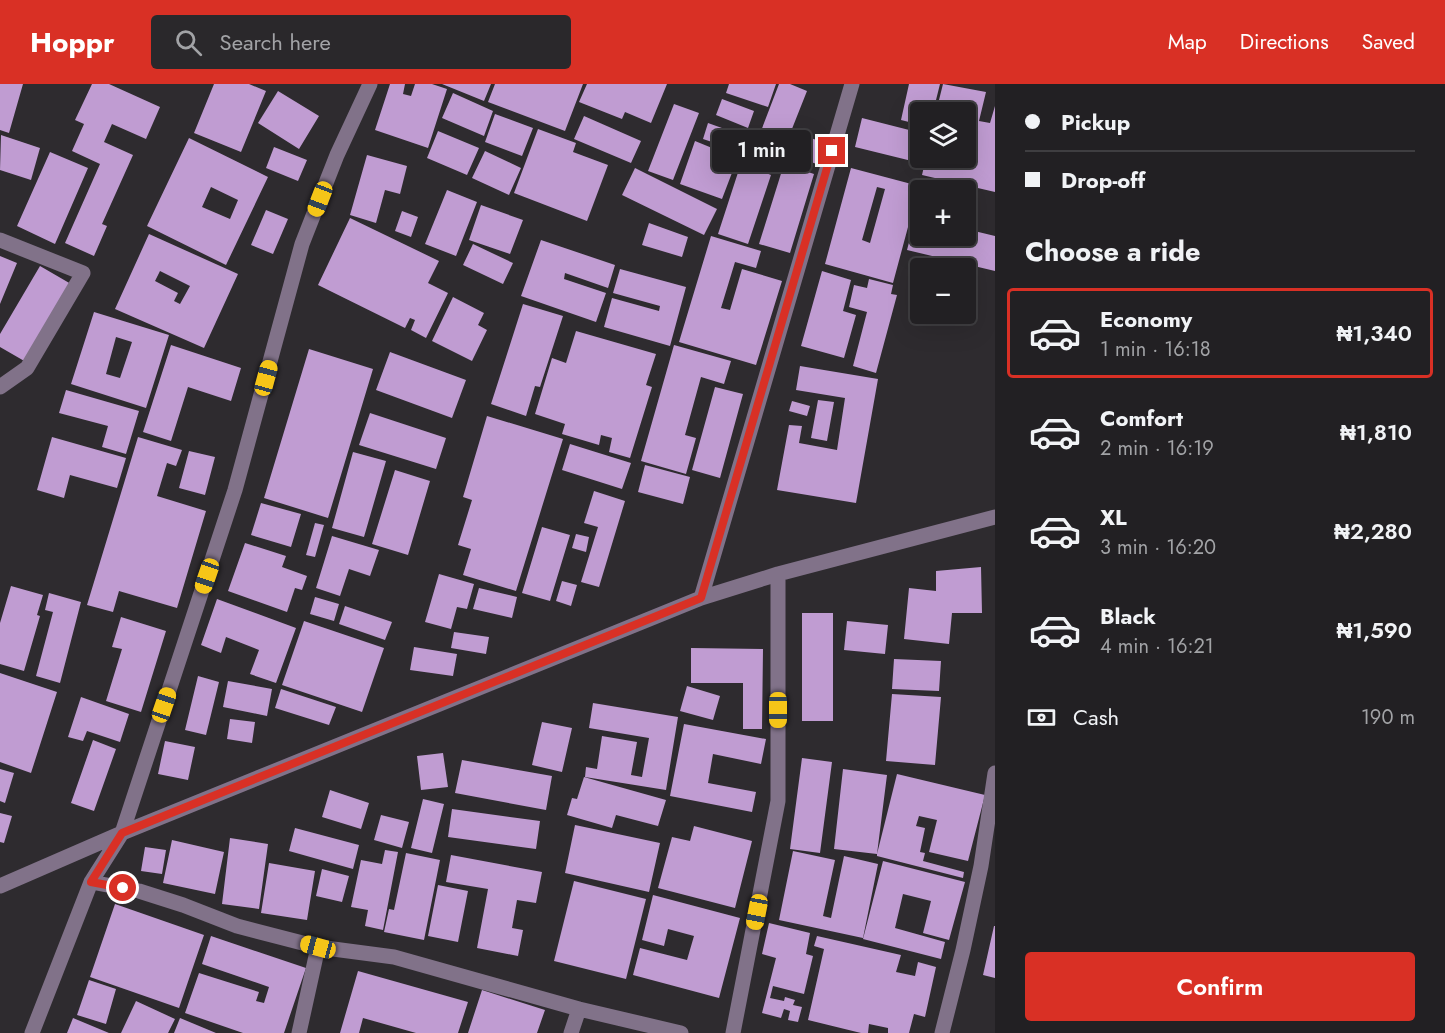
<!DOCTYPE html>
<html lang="en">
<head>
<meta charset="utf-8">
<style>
  :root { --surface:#222023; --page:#2a282b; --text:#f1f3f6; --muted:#a2a3a6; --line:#3f3e41; --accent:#d93025 }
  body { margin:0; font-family:Jost,sans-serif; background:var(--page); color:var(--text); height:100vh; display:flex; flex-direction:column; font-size:22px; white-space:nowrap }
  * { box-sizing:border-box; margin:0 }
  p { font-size:20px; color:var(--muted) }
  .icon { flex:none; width:33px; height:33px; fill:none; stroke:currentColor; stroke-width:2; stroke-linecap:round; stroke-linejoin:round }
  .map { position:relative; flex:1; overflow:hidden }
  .panel { display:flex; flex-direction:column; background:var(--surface); width:450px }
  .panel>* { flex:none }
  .guide { display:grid; align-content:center; height:132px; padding:0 30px; background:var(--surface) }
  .buttons { position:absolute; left:910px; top:18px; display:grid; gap:12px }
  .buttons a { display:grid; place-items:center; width:66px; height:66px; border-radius:6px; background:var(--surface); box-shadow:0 6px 24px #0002,0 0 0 2px var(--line); font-size:30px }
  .end { position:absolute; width:27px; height:27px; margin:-14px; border:8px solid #d93025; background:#fff; box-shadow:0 0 0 3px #fff }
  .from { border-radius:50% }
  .bubble { position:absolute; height:42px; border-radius:6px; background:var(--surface); box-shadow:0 6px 24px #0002,0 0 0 2px var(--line); font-size:20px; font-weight:600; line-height:42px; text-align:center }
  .car { position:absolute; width:18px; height:36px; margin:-18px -9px; border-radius:8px; box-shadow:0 0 4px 2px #0007; background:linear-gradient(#f5c518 24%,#345 0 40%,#f5c518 0 76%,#345 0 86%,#f5c518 0) }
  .guide b { display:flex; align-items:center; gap:21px; height:57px; font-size:22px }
  .guide b+b { border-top:2px solid var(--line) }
  .guide i { width:15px; height:15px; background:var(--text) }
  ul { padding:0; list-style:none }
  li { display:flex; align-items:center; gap:18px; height:90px; margin:0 12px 9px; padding:0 18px; border:3px solid transparent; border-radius:6px }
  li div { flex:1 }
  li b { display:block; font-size:22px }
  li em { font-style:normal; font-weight:600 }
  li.on { border-color:var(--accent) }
  li>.icon { width:54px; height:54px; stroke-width:1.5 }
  h2 { padding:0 30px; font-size:27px; line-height:72px }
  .pay { display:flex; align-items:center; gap:15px; height:66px; padding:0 30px; font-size:22px }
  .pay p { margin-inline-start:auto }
  .primary-button { display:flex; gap:12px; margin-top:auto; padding:12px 30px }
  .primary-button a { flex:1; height:69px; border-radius:6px; background:var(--accent); color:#fff; font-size:24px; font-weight:600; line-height:69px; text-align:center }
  header { display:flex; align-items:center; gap:36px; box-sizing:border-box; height:84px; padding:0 30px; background:var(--accent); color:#fff }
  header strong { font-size:28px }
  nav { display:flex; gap:33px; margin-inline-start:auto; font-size:21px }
  .search { width:420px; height:54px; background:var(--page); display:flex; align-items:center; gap:15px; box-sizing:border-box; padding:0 21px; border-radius:6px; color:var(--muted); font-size:22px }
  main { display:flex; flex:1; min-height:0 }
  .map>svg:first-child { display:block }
  .building { fill:#c09cd2; fill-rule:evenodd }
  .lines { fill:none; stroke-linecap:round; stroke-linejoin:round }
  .minor { stroke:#817289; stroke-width:15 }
  .route { stroke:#d93025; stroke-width:8 }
</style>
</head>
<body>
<header>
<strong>Hoppr</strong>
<div class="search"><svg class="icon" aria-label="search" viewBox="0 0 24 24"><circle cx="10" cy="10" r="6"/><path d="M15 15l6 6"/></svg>Search here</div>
<nav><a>Map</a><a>Directions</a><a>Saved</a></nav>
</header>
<main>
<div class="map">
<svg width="995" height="949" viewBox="0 0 995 949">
  <rect width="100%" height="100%" fill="#2e2b2f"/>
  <path class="building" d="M0 0H23L9 49 0 46Z
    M92 0H109L160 23 146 55 112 40 104 58 133 71 102 140 107 142 94 172 65 159 100 80 72 67 84 40 75 36Z
    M214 0H249L266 7 241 68 194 49Z
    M390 0H405L403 10 411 12 415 0H432L447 5 428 64 375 46Z
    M442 0H491L484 17Z
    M495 0H583L565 47 488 18Z
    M587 0H667L651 39 625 28 622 35 579 18Z
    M729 0H776L768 23 726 9Z
    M779 0H790L807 7 782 70 756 60Z
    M909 0H940L933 28H921V41L901 36Z
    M943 0 986 8 979 37 990 39 995 22V108L922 91 926 74H966V28H936Z
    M278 7 319 32 299 65 258 39Z
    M453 9 493 27 484 52 442 34Z
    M722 15 754 27 748 44 716 31Z
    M674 20 699 29 673 96 648 87Z
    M495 30 533 44 522 72 485 58Z
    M584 32 641 57 631 79 574 55Z
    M862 34 921 49 920 79 855 63Z
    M708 39 747 53 742 68 703 55Z
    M538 45 576 59 573 68 608 81 587 137 514 109Z
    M438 47 479 64 467 91 427 74Z
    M795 49 823 58 817 80 788 71Z
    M1 51 40 64 31 96 0 86Z
    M189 54 268 93 226 181 147 142ZM211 103 238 116 230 135 202 123Z
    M695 57 717 66 711 82 719 85 724 68 738 73 722 115 680 100Z
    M274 63 307 76 298 97 266 84Z
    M485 67 521 84 509 111 472 94Z
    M745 67 770 76 766 89 771 91 748 160 718 150Z
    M50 68 88 84 55 160 17 142Z
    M367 71 407 82 400 110 385 106 376 139 350 131Z
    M784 80 814 90 790 169 759 160Z
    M635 84 717 125 704 151 622 111Z
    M851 84 919 102 893 199 825 180ZM877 103 885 105 870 159 862 156Z
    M924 97 949 102V106H921Z
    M447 106 477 118 456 172 425 160Z
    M921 112V152H966V145L995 152V187L907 166Z
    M481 121 523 136 510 170 469 156Z
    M266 126 288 135 273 170 251 161Z
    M402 127 418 133 411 153 395 147Z
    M350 134 439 177 428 199 448 209 426 254 411 246 415 236 410 234 405 244 318 201Z
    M649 139 688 153 682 173 642 161Z
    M149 150 238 190 204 264 115 225ZM160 187 190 202 180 220 174 217 178 209 155 197Z
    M711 152 761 167 756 184 735 178 721 224 730 226 742 185 782 197 756 281 679 258Z
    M541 156 615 181 608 204 565 189 564 195 606 209 596 238 521 212Z
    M473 160 513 179 503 200 463 181Z
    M0 172 17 179 0 220Z
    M40 182 71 200 26 278 0 263V250Z
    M620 185 686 203 670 262 604 243 612 214 659 227 660 222 613 209Z
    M822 187 851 196 843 227 856 231 844 274 801 262Z
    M869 195 893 201 891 210 897 211 876 289 853 282 867 228 849 223 854 201 867 204Z
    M453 213 484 229 478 241 487 246 472 277 432 257Z
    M523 220 563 232 540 303 535 302 526 332 491 320Z
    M94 228 169 251 146 324 71 300ZM116 253 132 258 120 294 106 290Z
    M576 247 656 270 646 301 652 303 630 374 609 368 612 354 601 351 599 361 562 350 565 340 535 330 552 274 566 279Z
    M171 261 241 284 231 317 188 303 171 357 143 348Z
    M674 261 731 277 724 300 701 293 685 351 696 354 686 390 641 377Z
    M309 265 373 285 328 434 264 414Z
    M390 268 466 296 452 334 376 306Z
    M800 282 878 295 856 419 777 406 789 341 802 342 799 359 837 366 845 314 796 306Z
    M715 303 743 310 720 394 692 386Z
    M66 306 139 327 126 370 102 363 108 342 59 329Z
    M818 316 834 318 827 357 811 354Z
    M792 317 810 322 807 332 789 327Z
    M370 329 446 354 436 385 359 361Z
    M487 332 563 355 516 507 463 491 471 465 458 461 472 416 463 413Z
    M52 353 126 374 117 404 70 391 64 414 37 406Z
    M138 353 182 366 176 382 167 379 157 412 206 427 177 524 119 507 113 528 87 521Z
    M570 360 631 379 622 405 562 386Z
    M189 367 215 373 205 411 179 404Z
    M353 368 386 377 364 453 332 444Z
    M645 381 690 393 683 420 638 408Z
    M395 386 430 397 408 471 372 460Z
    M594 407 625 417 599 503 581 498 598 443 584 439Z
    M261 419 301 430 291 463 251 451Z
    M315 439 324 441 315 473 306 471Z
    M542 443 570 451 550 517 522 509Z
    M576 450 589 453 586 468 572 464Z
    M332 452 379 466 370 492 349 485 340 512 316 504Z
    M245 459 286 472 282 483 307 492 302 506 295 504 287 528 228 507Z
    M981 483 982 529H952L949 560 904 555 909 504 936 507V487Z
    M439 490 474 500 467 525 457 523 451 545 425 538Z
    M562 497 577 501 571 522 556 517Z
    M11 502 43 511 37 531 40 532 24 587 0 580V539Z
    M479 504 517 513 512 534 473 525Z
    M49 509 81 518 60 599 36 592 53 528 45 526Z
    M315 513 339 520 334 537 310 530Z
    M217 515 296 544 276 599 250 590 259 566 226 553 221 569 201 561Z
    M345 522 392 538 385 556 339 540Z
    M802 529H833V637H802Z
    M121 533 166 547 141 628 106 617 122 565 112 563Z
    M304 537 384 564 362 628 282 601Z
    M847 537 888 541 885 570 844 566Z
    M454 548 489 553 486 570 451 564Z
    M414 563 457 570 453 592 410 586Z
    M691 564 763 565 762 645H743V599H691Z
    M894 575 941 577 939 607 892 605Z
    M0 589 57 608 31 689 0 678Z
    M198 592 219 598 206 651 185 646Z
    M228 597 272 605 267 632 223 623Z
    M687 602 720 612 713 636 680 627Z
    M281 605 336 623 329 641 275 624Z
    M892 610 941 613 935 681 886 677Z
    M81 613 129 630 120 658 87 647 83 657 68 653Z
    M593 619 678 633 666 706 585 693 586 683 597 685 602 652 637 658 631 691 642 693 649 654 589 644Z
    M230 635 255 638 252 659 227 655Z
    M542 638 572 644 562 688 532 681Z
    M684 640 766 655 761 680 713 670 708 699 756 708 752 728 670 712Z
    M93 656 116 665 94 727 71 719Z
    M165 657 195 663 188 696 158 690Z
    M443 669 448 703 421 706 417 672Z
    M802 674 832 678 820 769 790 765Z
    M462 676 552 692 546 726 455 709Z
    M0 685 14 689 5 719 0 717Z
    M843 685 887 691 877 770 897 690 985 711 968 777 929 768 937 736 919 732 916 742 925 744 920 768 925 769 923 777 964 788 963 794 877 772V770L834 765Z
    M584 693 666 716 658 742 616 731 612 744 567 731 572 714 577 715Z
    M330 706 369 719 361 745 322 733Z
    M423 715 444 720 432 769 411 764Z
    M452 725 540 737 536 765 448 753Z
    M0 729 12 732 4 759 0 758Z
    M381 731 409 738 402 764 374 756Z
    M575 741 660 759 649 808 565 789Z
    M694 742 752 757 735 824 658 804 672 753 690 757Z
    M295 744 359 761 353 785 289 767Z
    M230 754 268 760 259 825 222 820Z
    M172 756 224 768 215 810 163 799Z
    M145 763 166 766 162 790 141 787Z
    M385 766 398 768 383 846 365 842 368 826 351 823 361 776 382 780Z
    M793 767 835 776 823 832 831 834 844 772 878 780 863 854 779 836Z
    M406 769 440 776 424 856 384 848 389 825 394 826Z
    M451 771 542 788 536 819 517 816 512 844 523 846 518 872 477 864 488 805 446 798Z
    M883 777 965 798 949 856 923 849 931 817 903 810 895 844 945 858 941 875 863 855Z
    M269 779 315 787 307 836 261 829Z
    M322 785 349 792 342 818 316 812Z
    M574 797 646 815 626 895 554 877Z
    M438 801 468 807 458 858 428 852Z
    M653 811 740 834 719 914 633 891 640 864 687 876 694 852 668 845 664 862 642 856Z
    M115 820 204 851 179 924 90 893Z
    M769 839 810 849 806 870 813 872 804 910 773 902 770 914 784 917 785 913 795 916 793 921 802 923 798 938 788 936 790 927 784 925 781 934 762 929 776 874 762 870Z
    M994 842H995V894L983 891Z
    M211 852 306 884 284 949H243L185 929 199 889 259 908 256 917 264 919 269 903 202 880Z
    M817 852 901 871 896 888 915 892 918 878 936 883 925 933 914 930 909 949H888V944L869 940 868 949H861L808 936 824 865 814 862Z
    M358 887 468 918 458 949H416L363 934 359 949H340Z
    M89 896 116 905 106 940 77 931Z
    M482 906 545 926 537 949H468Z
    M136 917 175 935 168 949H121Z
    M73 934 109 949H67Z
    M180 934 216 949H174Z"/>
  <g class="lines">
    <path class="minor" d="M0 156 83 189 27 284 0 303
      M701 514 852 0
      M91 798 139 807 183 821 237 842 318 863 394 873 579 925 681 949
      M0 802 122 749 701 514 778 490 995 433
      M32 949 91 798 122 749 235 406 302 160 337 71 370 0
      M299 949 318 863
      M571 949 579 925
      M733 949 778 717V490
      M942 949 963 866 981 782 995 689"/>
  </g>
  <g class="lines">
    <path class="route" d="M123 804 91 798 122 749 701 514 832 67"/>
  </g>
</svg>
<div class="buttons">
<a><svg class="icon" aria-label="layers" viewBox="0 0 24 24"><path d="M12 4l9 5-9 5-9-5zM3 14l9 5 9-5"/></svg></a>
<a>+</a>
<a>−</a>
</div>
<i class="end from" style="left:123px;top:804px"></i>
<i class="end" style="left:832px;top:67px"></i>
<div class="bubble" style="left:712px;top:46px;width:99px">1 min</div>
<i class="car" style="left:320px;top:115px;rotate:201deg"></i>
<i class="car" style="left:266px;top:294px;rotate:15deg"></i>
<i class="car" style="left:207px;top:492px;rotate:199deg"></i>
<i class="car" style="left:164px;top:621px;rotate:19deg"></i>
<i class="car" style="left:778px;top:626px;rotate:180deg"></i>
<i class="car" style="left:757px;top:828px;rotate:191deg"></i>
<i class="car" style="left:318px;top:863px;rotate:285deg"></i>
</div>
<section class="panel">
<div class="guide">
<b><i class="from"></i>Pickup</b>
<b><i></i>Drop-off</b>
</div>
<h2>Choose a ride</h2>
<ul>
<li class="on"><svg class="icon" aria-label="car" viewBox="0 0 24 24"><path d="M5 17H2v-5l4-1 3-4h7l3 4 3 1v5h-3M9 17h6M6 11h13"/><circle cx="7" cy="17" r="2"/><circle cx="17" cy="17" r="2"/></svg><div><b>Economy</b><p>1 min · 16:18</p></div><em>₦1,340</em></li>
<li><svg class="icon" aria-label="car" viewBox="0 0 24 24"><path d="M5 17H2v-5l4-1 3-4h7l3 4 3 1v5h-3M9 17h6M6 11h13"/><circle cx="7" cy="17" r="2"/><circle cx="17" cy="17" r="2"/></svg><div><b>Comfort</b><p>2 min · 16:19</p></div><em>₦1,810</em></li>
<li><svg class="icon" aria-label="car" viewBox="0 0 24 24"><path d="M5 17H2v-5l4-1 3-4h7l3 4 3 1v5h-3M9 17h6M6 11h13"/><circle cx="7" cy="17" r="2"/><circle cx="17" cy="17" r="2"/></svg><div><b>XL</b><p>3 min · 16:20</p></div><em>₦2,280</em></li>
<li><svg class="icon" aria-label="car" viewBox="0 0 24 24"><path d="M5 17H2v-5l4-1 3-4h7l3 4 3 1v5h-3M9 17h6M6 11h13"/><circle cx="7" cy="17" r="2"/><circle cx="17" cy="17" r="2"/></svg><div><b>Black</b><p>4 min · 16:21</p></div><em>₦1,590</em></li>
</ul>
<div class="pay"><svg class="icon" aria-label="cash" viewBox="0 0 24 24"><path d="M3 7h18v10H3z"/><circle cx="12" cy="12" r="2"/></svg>Cash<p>190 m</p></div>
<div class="primary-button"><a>Confirm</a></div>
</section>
</main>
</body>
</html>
